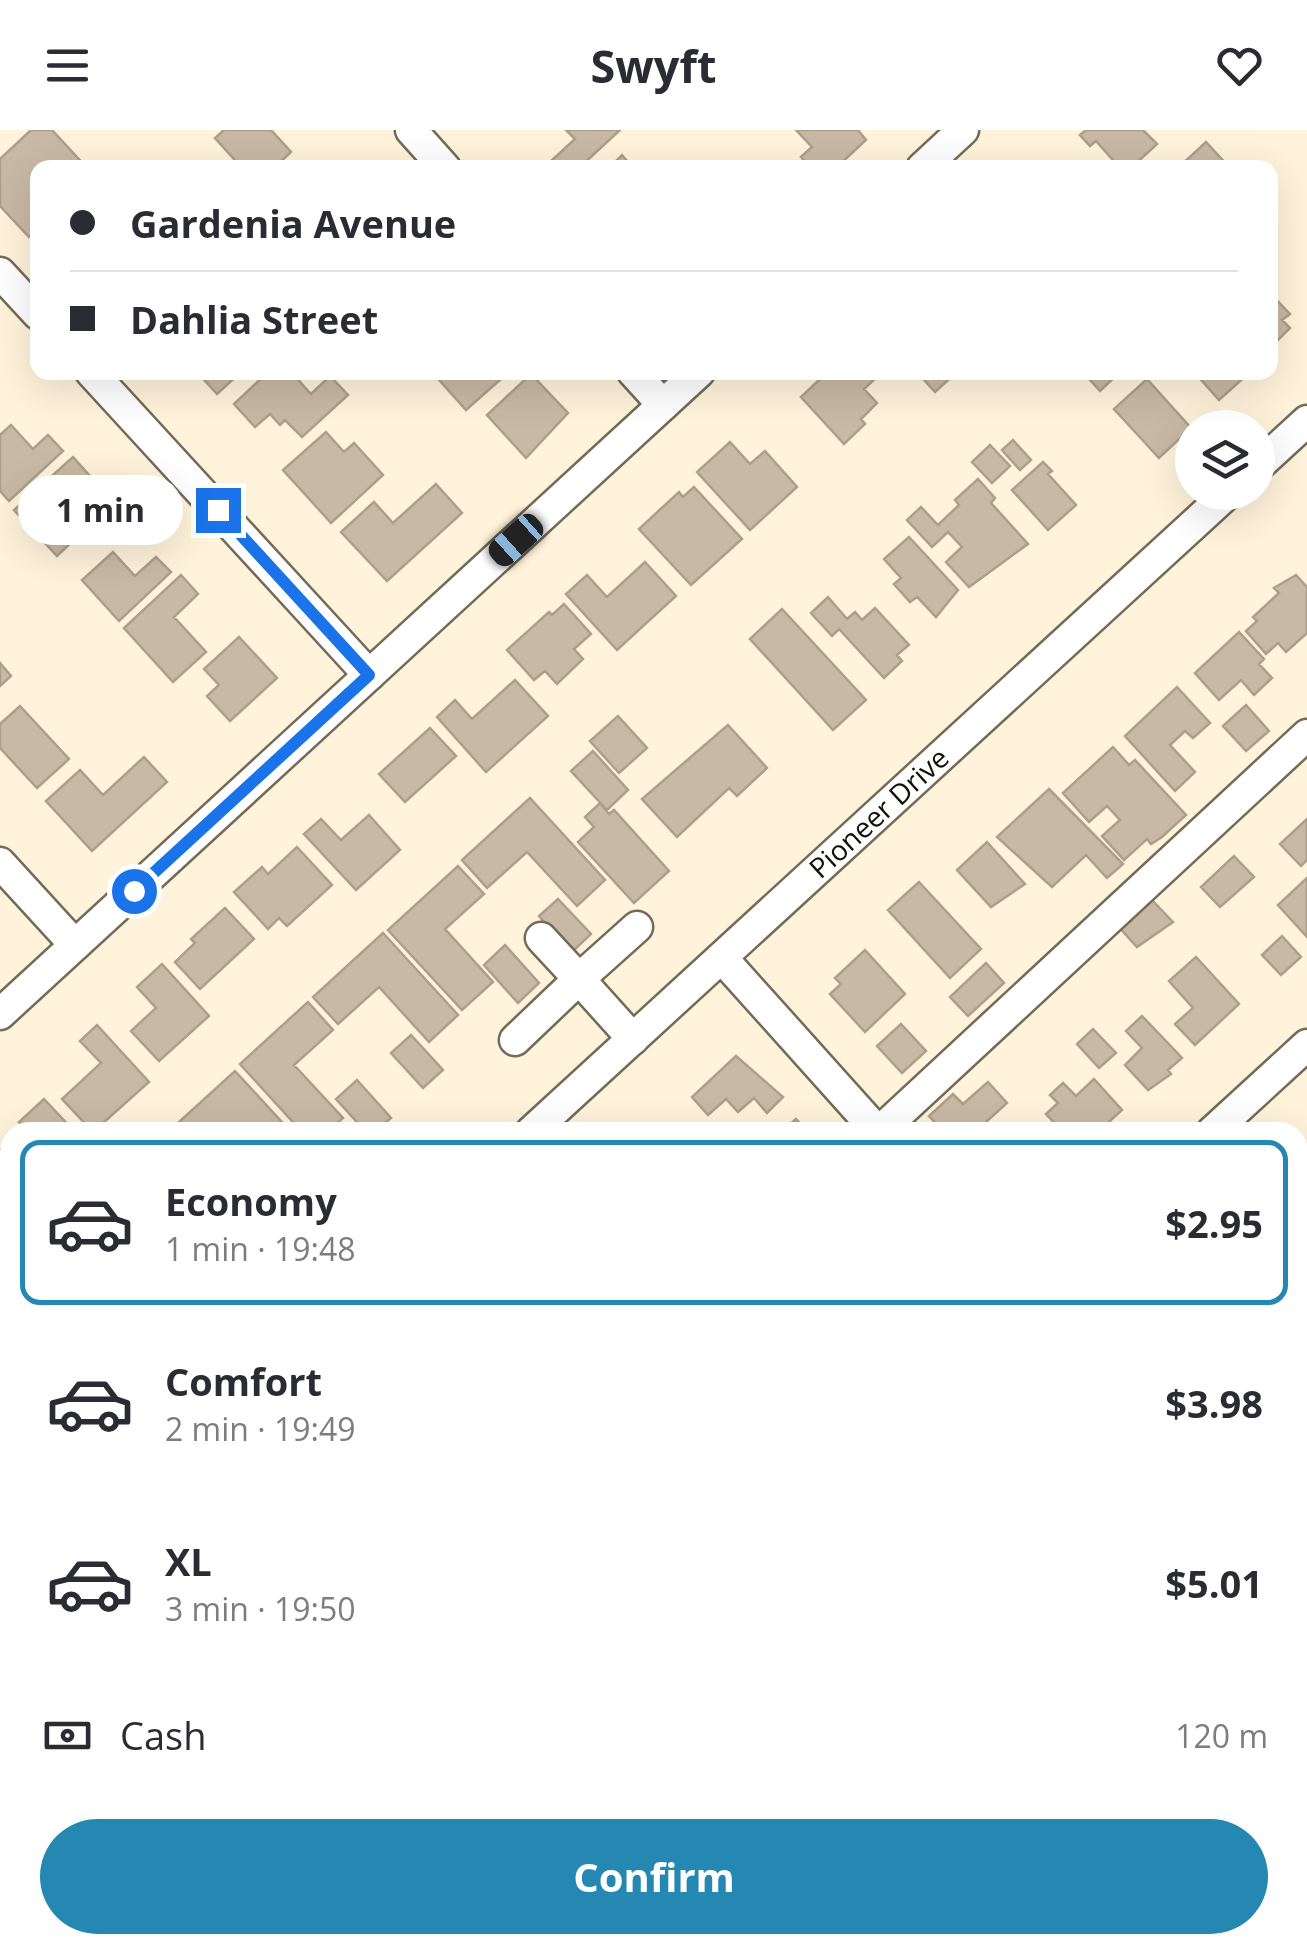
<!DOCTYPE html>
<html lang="en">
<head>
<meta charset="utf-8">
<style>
  :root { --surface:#fff; --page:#f2f2f3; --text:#2b2b33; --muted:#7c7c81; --line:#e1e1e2; --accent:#2488b2 }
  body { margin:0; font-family:"Open Sans",sans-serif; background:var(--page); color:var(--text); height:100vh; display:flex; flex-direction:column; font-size:38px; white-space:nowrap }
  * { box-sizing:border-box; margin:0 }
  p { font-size:32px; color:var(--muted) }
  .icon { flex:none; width:55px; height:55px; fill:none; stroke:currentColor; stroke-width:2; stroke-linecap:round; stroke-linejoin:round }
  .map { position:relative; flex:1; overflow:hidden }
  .drawer { position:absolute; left:0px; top:992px; width:1308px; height:832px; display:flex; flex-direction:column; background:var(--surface); border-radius:30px 30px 0 0; box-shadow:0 10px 40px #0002 }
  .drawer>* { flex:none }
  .banner { position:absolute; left:30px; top:30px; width:1248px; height:220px; border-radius:20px; box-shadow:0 10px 40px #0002; display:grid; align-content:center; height:220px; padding:0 40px; background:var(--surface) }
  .fabs { position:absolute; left:1175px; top:280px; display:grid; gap:20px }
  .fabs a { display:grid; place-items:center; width:100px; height:100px; border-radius:50%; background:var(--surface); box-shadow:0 10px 40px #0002; font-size:50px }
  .end { position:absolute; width:45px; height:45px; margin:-22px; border:12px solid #1a73e8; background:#fff; box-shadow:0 0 0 5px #fff }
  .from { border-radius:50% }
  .bubble { position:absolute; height:70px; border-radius:35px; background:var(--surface); box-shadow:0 10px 40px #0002; font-size:32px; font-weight:700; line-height:70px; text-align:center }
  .car { position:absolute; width:30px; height:60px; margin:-30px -15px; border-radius:12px; box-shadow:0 0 8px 2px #0007; background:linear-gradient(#222 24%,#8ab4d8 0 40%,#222 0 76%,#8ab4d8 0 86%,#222 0) }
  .banner b { display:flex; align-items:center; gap:35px; height:95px; font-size:38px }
  .banner b+b { border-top:2px solid var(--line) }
  .banner i { width:25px; height:25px; background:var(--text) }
  ul { padding:18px 0 0; list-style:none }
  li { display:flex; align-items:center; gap:30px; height:165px; margin:0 20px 15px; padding:0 20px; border:5px solid transparent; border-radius:20px }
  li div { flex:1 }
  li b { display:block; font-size:38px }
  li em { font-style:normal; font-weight:700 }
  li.active { border-color:var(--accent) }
  li>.icon { width:90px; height:90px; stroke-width:1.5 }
  .pay { display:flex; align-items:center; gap:25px; height:110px; padding:0 40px; font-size:38px }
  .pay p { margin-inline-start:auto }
  .cta { display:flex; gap:20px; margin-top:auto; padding:20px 40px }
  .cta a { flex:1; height:115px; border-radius:60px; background:var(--accent); color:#fff; font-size:40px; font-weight:700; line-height:115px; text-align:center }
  header { display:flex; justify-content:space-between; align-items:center; height:130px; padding:0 40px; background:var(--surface); font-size:45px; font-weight:700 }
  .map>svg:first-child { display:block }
  .commercial { fill:#f9e3f0 }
  .building { fill:#c8b9a4; stroke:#ad9e8a; stroke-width:2.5 }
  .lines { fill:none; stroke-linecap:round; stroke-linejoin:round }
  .minor-casing { stroke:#756a56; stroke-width:35 }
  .minor { stroke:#fff; stroke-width:30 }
  .route { stroke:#1a73e8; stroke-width:12 }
  .labels { text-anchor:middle; stroke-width:8; stroke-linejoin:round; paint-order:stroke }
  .street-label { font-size:28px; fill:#141008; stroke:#fff }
</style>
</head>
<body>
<header><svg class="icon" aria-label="menu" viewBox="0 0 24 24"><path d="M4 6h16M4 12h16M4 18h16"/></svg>Swyft<svg class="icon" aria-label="heart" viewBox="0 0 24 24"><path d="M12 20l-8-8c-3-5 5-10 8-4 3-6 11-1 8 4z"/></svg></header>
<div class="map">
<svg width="1307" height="1824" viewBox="0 0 1307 1824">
  <rect width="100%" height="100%" fill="#fff3db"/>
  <path class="commercial" d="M10 1141V1321L0 1310V1150Z
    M10 1537V1786L0 1775V1546Z
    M53 1815H229L219 1824H61Z"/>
  <path class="building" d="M31 0H52L87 38H38V99L29 107 0 76V29Z
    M224 0H271L291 22 274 38H242L215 8Z
    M566 0H620L579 38H551L548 34 575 9Z
    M796 0H858L866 10 836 38H810L801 27 812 17Z
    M1086 0H1143L1157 14 1131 38H1120L1096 11 1090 16 1080 5Z
    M1206 12 1230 38H1178Z
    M622 25 633 38H609Z
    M1270 163 1290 184 1282 190 1290 198 1274 214Z
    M197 242H241L217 264Z
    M268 242H291L311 264 330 246 348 265 302 307 285 290 280 295 270 284 255 297 234 274Z
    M432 242H497L502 248 466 280Z
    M882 242 864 259 877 273 861 289 865 294 844 314 801 267 819 250 813 242Z
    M917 242H957L935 262Z
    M1083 242H1120L1100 261Z
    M1194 242H1247L1248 244 1219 270Z
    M531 244 568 283 526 328 487 285Z
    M1147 249 1191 298 1159 328 1114 279Z
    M11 295 33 319 48 305 63 321 9 371 0 361V305Z
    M326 302 344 322 354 313 383 345 331 393 283 340Z
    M1013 310 1031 330 1020 340 1002 320Z
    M730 312 750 334 765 321 797 357 750 400 697 342Z
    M990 315 1010 336 992 353 972 332Z
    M73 327 89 345 66 367 91 394 57 426 14 380Z
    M1043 332 1052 341 1048 344 1076 375 1048 400 1012 360Z
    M978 349 995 368 991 373 1028 414 969 457 946 432 962 417 948 402 932 417 907 390 921 377 938 395 959 375 955 370Z
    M436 354 462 383 387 451 341 402 374 372 393 393Z
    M694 357 742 409 691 455 639 399 679 362 683 367Z
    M909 407 958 460 936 487 917 467 910 472 894 454 901 448 884 429Z
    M113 422 135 446 156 427 171 442 119 491 82 450Z
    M645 432 676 466 617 520 566 464 587 445 607 467Z
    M181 445 198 464 174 487 206 522 173 552 124 498Z
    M1296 445 1307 457V503L1286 522 1278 513 1266 524 1246 501 1257 491 1253 487 1279 463 1274 458Z
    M828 467 847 489 855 482 862 490 875 478 909 515 897 525 902 531 884 548 839 499 832 506 811 483Z
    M564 474 591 504 574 519 583 529 557 554 545 541 534 550 507 520 549 482 552 485Z
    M782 479 866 570 833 600 750 509Z
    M1239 502 1264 529 1259 534 1272 548 1254 565 1241 550 1219 570 1195 543Z
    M239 507 277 548 230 591 207 566 219 555 204 539Z
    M0 533 11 546 0 556Z
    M515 550 548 586 486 642 437 587 455 570 472 589Z
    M1177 557 1210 593 1193 608 1185 601 1170 615 1195 642 1175 661 1125 606Z
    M1246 575 1269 601 1246 621 1223 596Z
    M20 576 69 629 37 658 0 618V594Z
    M618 586 647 618 619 643 590 611Z
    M728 595 767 638 737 666 729 658 677 707 642 669Z
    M430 598 456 626 405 672 379 644Z
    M1113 617 1129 635 1135 630 1186 685 1162 707 1151 714 1147 709 1124 730 1102 706 1120 690 1107 676 1089 692 1063 663Z
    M593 621 628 660 607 680 571 641Z
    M144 627 167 652 92 721 46 671 80 640 103 665Z
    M1049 659 1123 734 1107 748 1086 725 1052 757 997 707Z
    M530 668 605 750 577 776 527 722 487 758 462 730Z
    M600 673 609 684 614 680 669 741 634 773 578 712 594 697 585 687Z
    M369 685 400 720 356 760 304 704 321 689 341 710Z
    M1307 689V730L1301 736 1280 714Z
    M987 712 1025 754 991 777 957 740Z
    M297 717 332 755 287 796 279 788 268 799 234 762 262 737 268 744Z
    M1234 726 1254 747 1220 777 1201 757Z
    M458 736 484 764 445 799 493 852 462 880 388 800Z
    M1307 748V807L1278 775Z
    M919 752 981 819 950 848 888 780Z
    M1148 766 1173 792 1137 817 1117 795Z
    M558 769 591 804 572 822 539 786Z
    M225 778 254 809 200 859 175 832 195 813 191 809Z
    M383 803 458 885 429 912 379 857 338 894 313 867Z
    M1282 806 1301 827 1281 845 1262 825Z
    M505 815 539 853 518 873 484 835Z
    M865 820 905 864 865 902 830 864 841 854 835 848Z
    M1196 827 1239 874 1195 915 1175 894 1193 878 1169 851Z
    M986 833 1004 853 968 886 950 867Z
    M162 834 209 886 159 931 131 901 156 878 137 857Z
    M308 872 333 900 294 935 343 988 327 1002H302L240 934Z
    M1142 886 1182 928 1168 940 1171 944 1148 960 1125 935 1142 918 1126 901Z
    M901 894 926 921 902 943 877 916Z
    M97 895 149 952 93 1002 62 969 101 933 80 911Z
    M1093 899 1116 923 1099 938 1077 914Z
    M411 905 443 940 423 958 391 923Z
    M736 926 783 967 767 983 754 968 738 982 726 969 708 985 692 967Z
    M235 941 291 1002H238L232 996 224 1002H168Z
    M1094 949 1122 980 1098 1002H1063L1046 984 1058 973 1050 965 1063 953 1076 966Z
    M357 950 391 988 375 1002H366L336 969Z
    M988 952 1007 973 975 1002H944L929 986 953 964 963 974Z
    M44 969 75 1002H19L24 998 19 992Z
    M796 989 808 1002H781Z
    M10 1011V1044L0 1033V1020Z
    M1307 1035V1062L1298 1051V1043Z
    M1298 1056 1307 1066 1298 1077Z
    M10 1177V1237L0 1226V1187Z
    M1303 1242 1307 1266 1300 1272 1298 1247Z
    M1306 1306 1307 1307V1345L1298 1334V1314Z
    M1307 1349V1394L1298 1384V1376L1305 1369 1298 1358Z
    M0 1580 10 1590V1659L0 1648Z
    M1303 1669 1307 1690 1298 1699V1674Z
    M1 1788 10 1797 13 1815 4 1824 0 1819Z
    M1298 1814 1307 1824H1284L1293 1815Z
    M134 1815H221L211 1824H142Z
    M230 1815H264L273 1824H220Z
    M465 1815H499L489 1824H468Z
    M556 1815H587L577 1824H564Z
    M793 1815H872L879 1823 801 1824Z
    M1065 1815H1124L1128 1820 1124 1824H1055Z"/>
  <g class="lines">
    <g class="minor-casing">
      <g id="minor">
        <path d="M411 0 445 38"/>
        <path d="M922 38 963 0"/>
        <path d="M0 143 38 184"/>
        <path d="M91 242 369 545"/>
        <path d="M633 242 663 275"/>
        <path d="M1258 336 1307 291"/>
        <path d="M0 733 75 815"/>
        <path d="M722 828 878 1002"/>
        <path d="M0 884 699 242"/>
        <path d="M633 909 579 849 637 797"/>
        <path d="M515 910 579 849 541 808"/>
        <path id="s1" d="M531 1002 1229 362"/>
        <path d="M879 1002 1307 605"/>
        <path d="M1212 1002 1307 915"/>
        <path d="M0 1401 10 1413"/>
        <path d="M1298 1471 1307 1482"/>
        <path d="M0 1490 10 1481"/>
        <path d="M1298 1549 1307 1540"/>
        <path d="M368 1815 376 1824"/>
        <path d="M997 1824 1007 1815"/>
      </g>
    </g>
    <use href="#minor" class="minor"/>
  </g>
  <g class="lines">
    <path class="route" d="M134 761 369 545 218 380"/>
  </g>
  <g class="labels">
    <g class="street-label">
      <text dy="10" stroke="none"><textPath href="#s1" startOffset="472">Pioneer Drive</textPath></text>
    </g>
  </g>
</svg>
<div class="fabs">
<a><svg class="icon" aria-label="layers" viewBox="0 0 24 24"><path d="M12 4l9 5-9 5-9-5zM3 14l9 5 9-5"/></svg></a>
</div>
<i class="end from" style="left:134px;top:761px"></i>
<i class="end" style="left:218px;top:380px"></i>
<div class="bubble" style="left:18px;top:345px;width:165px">1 min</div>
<i class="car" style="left:516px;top:410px;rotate:228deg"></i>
<div class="banner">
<b><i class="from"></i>Gardenia Avenue</b>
<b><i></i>Dahlia Street</b>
</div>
<section class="drawer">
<ul>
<li class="active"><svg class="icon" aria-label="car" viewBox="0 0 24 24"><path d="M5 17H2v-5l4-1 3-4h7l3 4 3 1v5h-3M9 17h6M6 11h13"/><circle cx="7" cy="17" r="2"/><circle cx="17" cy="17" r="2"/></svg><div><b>Economy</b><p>1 min · 19:48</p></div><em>$2.95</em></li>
<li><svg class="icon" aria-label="car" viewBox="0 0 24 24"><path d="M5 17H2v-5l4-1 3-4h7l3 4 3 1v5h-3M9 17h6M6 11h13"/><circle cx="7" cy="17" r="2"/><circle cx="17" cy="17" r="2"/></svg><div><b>Comfort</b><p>2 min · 19:49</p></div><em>$3.98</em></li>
<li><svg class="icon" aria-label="car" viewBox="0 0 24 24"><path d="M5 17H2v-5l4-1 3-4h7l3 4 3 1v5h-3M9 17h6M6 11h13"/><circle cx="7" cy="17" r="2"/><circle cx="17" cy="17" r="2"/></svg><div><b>XL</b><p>3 min · 19:50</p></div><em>$5.01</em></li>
</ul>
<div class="pay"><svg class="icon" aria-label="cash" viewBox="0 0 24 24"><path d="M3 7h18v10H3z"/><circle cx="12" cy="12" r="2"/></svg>Cash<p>120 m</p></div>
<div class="cta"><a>Confirm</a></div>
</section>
</div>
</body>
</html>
